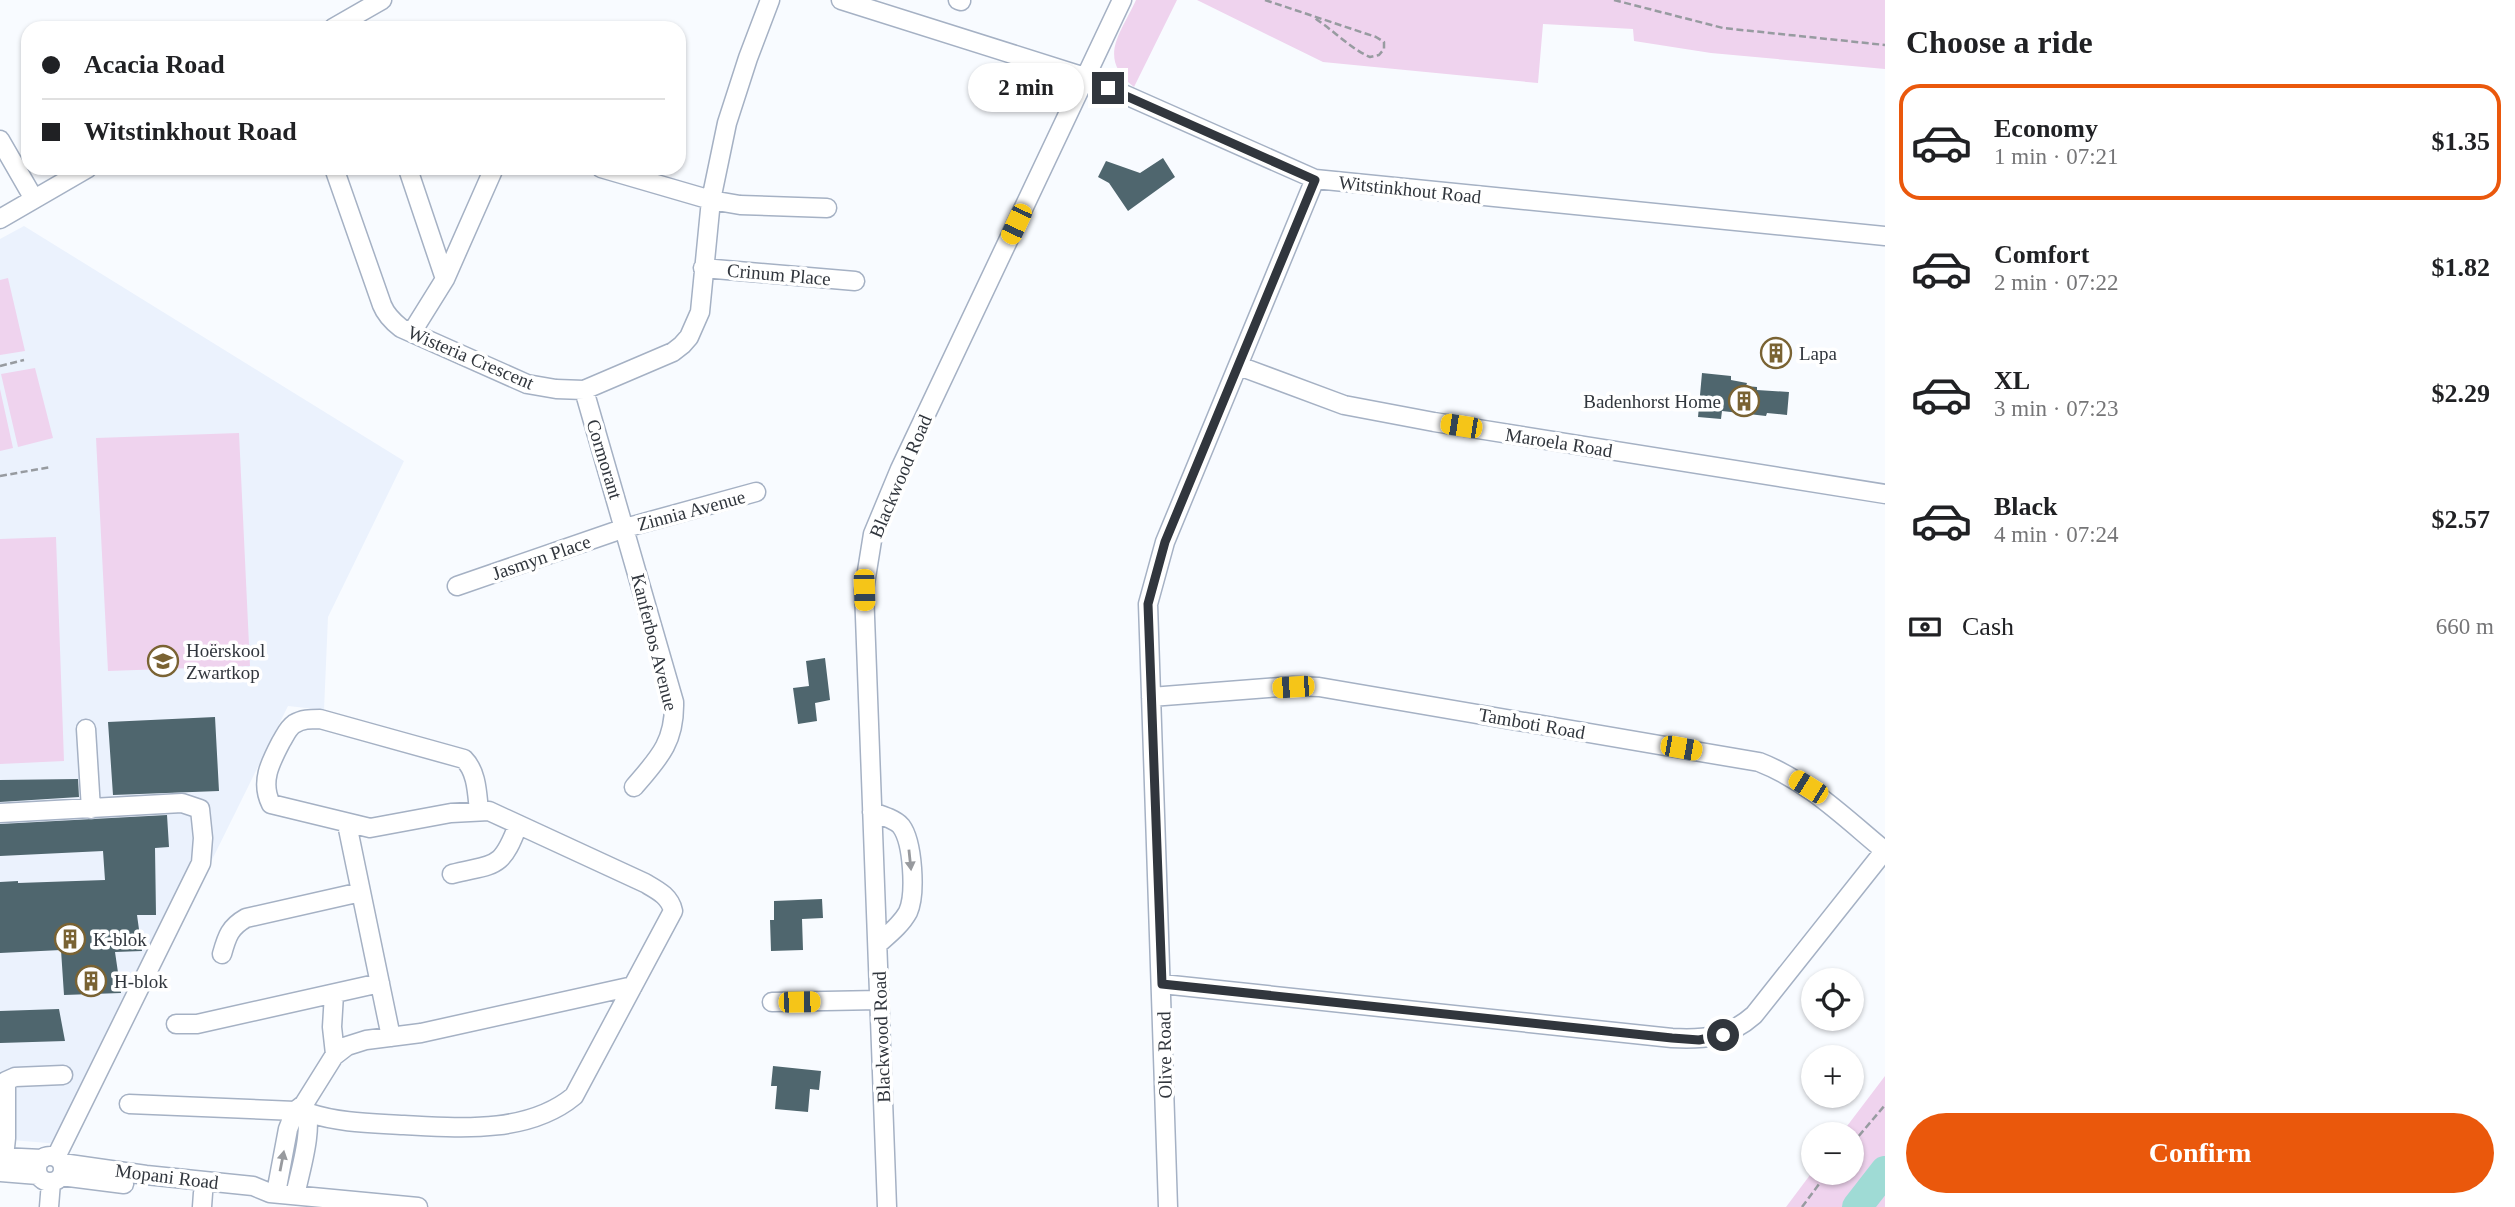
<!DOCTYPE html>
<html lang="en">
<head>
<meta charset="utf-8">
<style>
  :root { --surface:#fff; --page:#f2f2f2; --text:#202124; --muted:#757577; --line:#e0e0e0; --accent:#ea580c }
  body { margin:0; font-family:"Times New Roman",serif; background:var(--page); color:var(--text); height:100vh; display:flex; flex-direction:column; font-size:26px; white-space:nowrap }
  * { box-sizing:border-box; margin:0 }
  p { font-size:23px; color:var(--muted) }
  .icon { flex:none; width:38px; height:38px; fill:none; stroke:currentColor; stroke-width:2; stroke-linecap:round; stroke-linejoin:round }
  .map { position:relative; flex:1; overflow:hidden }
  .details { display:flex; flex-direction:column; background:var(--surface); width:630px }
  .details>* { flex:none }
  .hud { position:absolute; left:21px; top:21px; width:665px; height:154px; border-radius:21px; box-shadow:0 2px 5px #0004; display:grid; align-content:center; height:154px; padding:0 21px; background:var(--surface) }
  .buttons { position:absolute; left:1801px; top:968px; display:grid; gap:14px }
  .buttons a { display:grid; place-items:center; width:63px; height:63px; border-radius:50%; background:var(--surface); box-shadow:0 2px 5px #0004; font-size:35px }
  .end { position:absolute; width:32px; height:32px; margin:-16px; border:9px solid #31363d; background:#fff; box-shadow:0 0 0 4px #fff }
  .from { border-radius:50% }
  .bubble { position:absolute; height:49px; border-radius:24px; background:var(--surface); box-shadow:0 2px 5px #0004; font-size:23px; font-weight:800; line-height:49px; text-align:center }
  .car { position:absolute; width:21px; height:42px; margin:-21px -10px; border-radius:9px; box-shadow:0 0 5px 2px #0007; background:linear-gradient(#f5c518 24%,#345 0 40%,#f5c518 0 76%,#345 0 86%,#f5c518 0) }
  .hud b { display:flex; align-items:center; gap:24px; height:66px; font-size:26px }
  .hud b+b { border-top:2px solid var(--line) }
  .hud i { width:18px; height:18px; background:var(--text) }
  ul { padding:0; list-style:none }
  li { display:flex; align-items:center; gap:21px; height:116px; margin:0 14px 10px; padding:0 7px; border:4px solid transparent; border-radius:21px }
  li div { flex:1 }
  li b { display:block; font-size:26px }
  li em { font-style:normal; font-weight:800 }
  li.current { border-color:var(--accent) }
  li>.icon { width:63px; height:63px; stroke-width:1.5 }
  h2 { padding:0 21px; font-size:32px; line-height:84px }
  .pay { display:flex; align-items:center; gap:18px; height:77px; padding:0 21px; font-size:26px }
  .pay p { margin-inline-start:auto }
  .cta { display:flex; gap:14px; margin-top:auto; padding:14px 21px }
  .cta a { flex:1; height:80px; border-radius:42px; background:var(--accent); color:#fff; font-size:28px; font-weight:800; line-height:80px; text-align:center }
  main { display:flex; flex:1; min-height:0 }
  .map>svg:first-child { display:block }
  .built { fill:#ebf2fd }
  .green { fill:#efd3ee }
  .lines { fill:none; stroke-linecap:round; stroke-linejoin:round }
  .river { stroke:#9fdbd5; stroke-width:30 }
  .building { fill:#4f666e }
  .minor-casing { stroke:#a5b1c4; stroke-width:21 }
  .path { stroke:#979ba0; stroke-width:2.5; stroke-dasharray:7 3.5; stroke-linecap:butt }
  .minor { stroke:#fff; stroke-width:18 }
  .oneway { fill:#989a9e }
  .route { stroke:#31363d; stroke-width:9 }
  .labels { text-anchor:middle; stroke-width:7; stroke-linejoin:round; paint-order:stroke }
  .street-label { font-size:19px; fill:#31363d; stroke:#fff }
  .poi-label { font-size:19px; fill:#31363d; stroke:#fff; text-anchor:start }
</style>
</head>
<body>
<main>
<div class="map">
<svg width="1885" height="1207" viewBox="0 0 1885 1207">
  <rect width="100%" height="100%" fill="#f8fbff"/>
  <path class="built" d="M24 226 404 461 328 617 324 710 288 706 71 1145 0 1139V239Z"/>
  <path class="green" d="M1136 0H1177L1134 87C1097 58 1120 35 1136 0Z
    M1197 0H1885V69L1711 53 1634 41 1633 29 1543 24 1538 83 1323 62Z
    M8 278 25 351 0 355V280Z
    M35 368 53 438 18 447 1 374Z
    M0 389 13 448 0 451Z
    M239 433 250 666 108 671 96 438Z
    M56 537 64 761 0 764V539Z
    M1885 1076V1207H1786L1813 1171 1852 1172V1134H1841Z"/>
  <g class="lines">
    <path class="river" d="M1857 1207 1885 1171"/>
  </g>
  <path class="building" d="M1163 158 1175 177 1128 211 1109 183 1098 177 1106 161 1140 173Z
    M1769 343 1786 345 1783 364 1766 361Z
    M1702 373 1731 376V380L1747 383 1746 386 1757 387V390L1789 392 1787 415 1767 413 1766 416 1722 411 1721 419 1698 417Z
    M825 658 830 700 815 703 817 721 798 724 793 688 809 686 806 661Z
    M215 717 219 791 113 795 108 722Z
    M78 779 79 797 0 802V780Z
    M167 815 169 847 155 848 156 915H137L142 951 115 952 121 993 64 995 61 950 0 953V882L18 881V883L105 880 103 851 0 856V824Z
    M822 899 823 918 802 919 803 950 771 951 770 920H774V901Z
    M59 1009 65 1041 0 1043V1011Z
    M773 1066 821 1071 819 1090 810 1089 808 1112 775 1109 777 1086H771Z"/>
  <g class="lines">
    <g class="minor-casing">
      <path id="minor" d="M841 0 1085 77 1315 179 1885 236
        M958 0 961 1
        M333 28 382 0
        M0 140 34 199
        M334 168 382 305C386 315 392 321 401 328L527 384 556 389 584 390 673 352 682 345 689 337 700 312 711 200 727 123 748 58 770 0
        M601 168 711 200 740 205 827 208
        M409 172 445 279
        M0 219 88 168
        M703 268 855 281
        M412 332 445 279 494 168
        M1239 366 1344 405 1434 422 1885 494
        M584 390 674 702C675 742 659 758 634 787
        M457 586 625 528 756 492
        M1151 697 1293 686 1319 687 1759 762C1808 781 1845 818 1885 851
        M86 729 91 809
        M872 812C881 815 895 819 901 826 913 842 916 894 908 912 901 925 888 935 878 944
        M0 813 182 803 200 809 203 838 201 863 56 1157
        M347 824 391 1037
        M452 874C496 863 501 870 518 825
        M222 954C227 936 230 927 246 918L361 892
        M1162 984 1672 1038C1705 1040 1729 1037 1754 1015L1885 850
        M334 994 332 1027 335 1054
        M772 1002 879 1000
        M176 1024H197L380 983
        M129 1104 295 1111
        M309 1113C340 1123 371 1123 404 1125 460 1128 528 1134 574 1096L673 911C670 896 657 890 645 883L489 811 451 813 370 828 271 804C260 782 270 763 281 742 285 736 287 729 294 724 302 719 310 719 320 719L464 759C477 772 477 793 479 811
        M37 1169a13 13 0 1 1 26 0a13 13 0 1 1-26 0Z
        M0 1157 42 1159
        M4 1157 6 1138V1081L15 1077 63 1075
        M62 1163 146 1175 253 1186 270 1193 418 1207
        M0 1172 38 1175
        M61 1176 124 1184
        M276 1193 288 1129 295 1111 304 1104 334 1056 347 1046 366 1040 421 1033 633 986
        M295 1195C300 1172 315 1124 304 1104
        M49 1207 51 1182
        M202 1207 203 1193
        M887 1207 864 590 873 534 900 469 1122 0
        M1168 1207 1148 604 1165 542 1315 179"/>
    </g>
    <path class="path" d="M1265 0 1376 37 1384 42V49L1379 55 1370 57C1351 49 1332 29 1313 17
      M1614 0 1723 28 1885 45
      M0 366 24 360
      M0 476 51 467
      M1852 1144 1885 1105
      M1802 1207 1828 1172"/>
    <use href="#minor" class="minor"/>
  </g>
  <defs><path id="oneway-solid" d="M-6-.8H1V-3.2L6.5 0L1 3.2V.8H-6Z" transform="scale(1.75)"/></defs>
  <g class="oneway">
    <use href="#oneway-solid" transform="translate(910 860) rotate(84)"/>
    <use href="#oneway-solid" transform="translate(282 1161) rotate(-79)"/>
  </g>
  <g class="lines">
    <path class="route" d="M1108 88 1315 180 1165 542 1148 604 1162 984 1672 1038 1699 1040 1723 1035"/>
  </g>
  <defs>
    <g id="building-ring" transform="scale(1.575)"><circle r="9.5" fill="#fff" stroke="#7a6333" stroke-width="1.5"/><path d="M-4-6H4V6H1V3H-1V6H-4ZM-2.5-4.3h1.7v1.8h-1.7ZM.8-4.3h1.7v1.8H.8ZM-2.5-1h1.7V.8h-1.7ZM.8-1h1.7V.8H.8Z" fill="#7a6333"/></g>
    <g id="school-ring" transform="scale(1.575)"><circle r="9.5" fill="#fff" stroke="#7a6333" stroke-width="1.5"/><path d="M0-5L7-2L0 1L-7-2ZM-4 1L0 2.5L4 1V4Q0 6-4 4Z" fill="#7a6333"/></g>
  </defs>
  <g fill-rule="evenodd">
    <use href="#building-ring" x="1776" y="353"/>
    <use href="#building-ring" x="1744" y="401"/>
    <use href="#school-ring" x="163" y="661"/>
    <use href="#building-ring" x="70" y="939"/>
    <use href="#building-ring" x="91" y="981"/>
  </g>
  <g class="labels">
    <g class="street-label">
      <text transform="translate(1410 189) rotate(6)" y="7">Witstinkhout Road</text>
      <text transform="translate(779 274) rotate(5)" y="7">Crinum Place</text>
      <text transform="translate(471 357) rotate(23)" y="7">Wisteria Crescent</text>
      <text transform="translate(1559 442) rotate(9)" y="7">Maroela Road</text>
      <text transform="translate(605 459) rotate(73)" y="7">Cormorant</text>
      <text transform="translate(900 476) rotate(-67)" y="7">Blackwood Road</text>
      <text transform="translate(691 510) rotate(-15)" y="7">Zinnia Avenue</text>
      <text transform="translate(541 557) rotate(-19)" y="7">Jasmyn Place</text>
      <text transform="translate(655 642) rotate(76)" y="7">Kanferbos Avenue</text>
      <text transform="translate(1532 723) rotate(10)" y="7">Tamboti Road</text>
      <text transform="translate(881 1037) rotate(-92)" y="7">Blackwood Road</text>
      <text transform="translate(1164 1055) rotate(-91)" y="7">Olive Road</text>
      <text transform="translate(167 1176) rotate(7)" y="7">Mopani Road</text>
    </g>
    <g class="poi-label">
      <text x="1799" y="360">Lapa</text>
      <text x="1721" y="408" text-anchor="end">Badenhorst Home</text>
      <text x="186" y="657">Hoërskool<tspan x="186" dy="22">Zwartkop</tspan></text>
      <text x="93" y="946">K-blok</text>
      <text x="114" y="988">H-blok</text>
    </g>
  </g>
</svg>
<div class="buttons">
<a><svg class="icon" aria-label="locate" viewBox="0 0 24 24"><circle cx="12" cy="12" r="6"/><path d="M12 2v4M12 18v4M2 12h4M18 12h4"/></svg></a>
<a>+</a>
<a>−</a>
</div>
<i class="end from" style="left:1723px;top:1035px"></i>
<i class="end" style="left:1108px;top:88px"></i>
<div class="bubble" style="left:968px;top:63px;width:116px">2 min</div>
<i class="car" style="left:1016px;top:224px;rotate:205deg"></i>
<i class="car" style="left:1461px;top:426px;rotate:279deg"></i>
<i class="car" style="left:864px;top:590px;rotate:178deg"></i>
<i class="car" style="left:1293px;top:687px;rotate:266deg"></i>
<i class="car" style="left:1681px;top:748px;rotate:100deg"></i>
<i class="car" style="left:1808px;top:787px;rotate:302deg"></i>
<i class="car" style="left:799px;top:1002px;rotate:89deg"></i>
<div class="hud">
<b><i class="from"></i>Acacia Road</b>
<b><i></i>Witstinkhout Road</b>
</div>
</div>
<section class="details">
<h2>Choose a ride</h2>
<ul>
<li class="current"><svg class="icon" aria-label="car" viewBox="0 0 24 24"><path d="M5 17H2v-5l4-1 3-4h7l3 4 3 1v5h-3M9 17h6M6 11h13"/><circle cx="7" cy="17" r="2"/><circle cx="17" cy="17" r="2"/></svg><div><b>Economy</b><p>1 min · 07:21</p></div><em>$1.35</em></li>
<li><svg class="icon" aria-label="car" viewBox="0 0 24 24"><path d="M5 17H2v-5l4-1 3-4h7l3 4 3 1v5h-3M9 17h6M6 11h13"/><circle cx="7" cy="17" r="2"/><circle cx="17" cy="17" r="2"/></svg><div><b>Comfort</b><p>2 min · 07:22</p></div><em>$1.82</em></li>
<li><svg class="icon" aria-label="car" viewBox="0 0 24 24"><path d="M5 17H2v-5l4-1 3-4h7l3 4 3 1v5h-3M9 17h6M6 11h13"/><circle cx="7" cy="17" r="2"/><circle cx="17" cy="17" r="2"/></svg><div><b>XL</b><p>3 min · 07:23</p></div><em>$2.29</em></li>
<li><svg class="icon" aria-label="car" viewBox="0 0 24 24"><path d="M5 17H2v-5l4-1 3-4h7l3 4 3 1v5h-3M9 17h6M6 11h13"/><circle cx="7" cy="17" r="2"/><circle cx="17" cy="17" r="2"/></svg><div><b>Black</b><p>4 min · 07:24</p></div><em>$2.57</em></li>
</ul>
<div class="pay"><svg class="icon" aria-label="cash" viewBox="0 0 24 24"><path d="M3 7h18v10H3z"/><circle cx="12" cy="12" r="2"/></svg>Cash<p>660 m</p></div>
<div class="cta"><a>Confirm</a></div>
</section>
</main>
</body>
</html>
